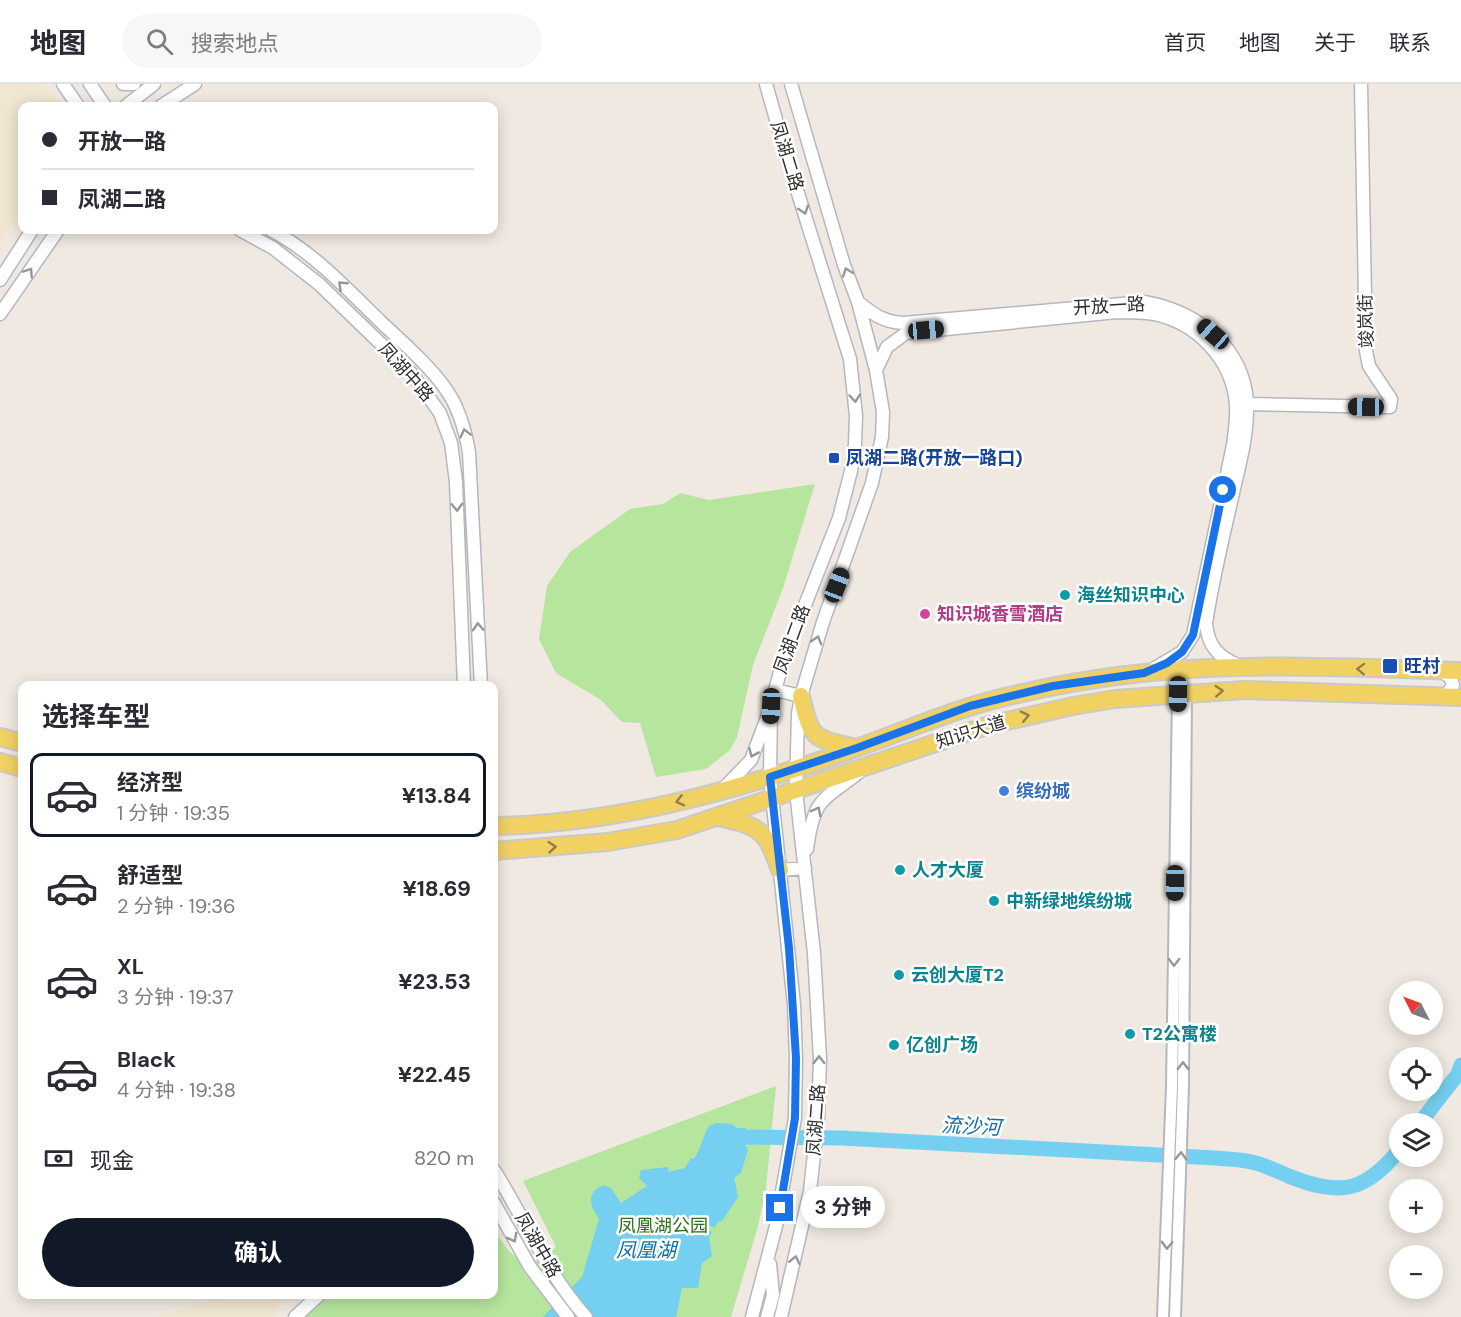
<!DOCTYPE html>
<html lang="zh">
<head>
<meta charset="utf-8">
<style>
  :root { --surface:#fff; --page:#f7f7f7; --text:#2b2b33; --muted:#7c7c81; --line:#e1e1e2; --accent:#111827 }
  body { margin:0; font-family:"DM Sans","Noto Sans SC",sans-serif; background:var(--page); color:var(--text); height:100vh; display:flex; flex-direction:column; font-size:22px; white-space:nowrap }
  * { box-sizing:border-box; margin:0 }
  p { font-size:20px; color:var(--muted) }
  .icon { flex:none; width:33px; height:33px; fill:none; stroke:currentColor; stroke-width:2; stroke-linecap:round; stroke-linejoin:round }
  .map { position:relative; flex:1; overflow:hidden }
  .panel { position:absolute; left:18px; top:597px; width:480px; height:618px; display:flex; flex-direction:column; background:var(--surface); border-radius:12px; box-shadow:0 3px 15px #0003 }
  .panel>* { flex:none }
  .top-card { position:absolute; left:18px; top:18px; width:480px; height:132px; border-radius:12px; box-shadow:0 3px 15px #0003; display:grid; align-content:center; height:132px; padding:0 24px; background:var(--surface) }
  .needle { width:39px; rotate:312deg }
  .tools { position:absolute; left:1389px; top:897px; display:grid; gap:12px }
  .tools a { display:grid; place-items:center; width:54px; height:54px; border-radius:50%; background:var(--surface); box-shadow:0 3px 15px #0003; font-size:30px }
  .end { position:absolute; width:27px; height:27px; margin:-14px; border:8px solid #1a73e8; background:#fff; box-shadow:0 0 0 3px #fff }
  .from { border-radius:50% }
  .bubble { position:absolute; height:42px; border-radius:21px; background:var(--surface); box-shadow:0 3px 15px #0003; font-size:20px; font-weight:700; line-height:42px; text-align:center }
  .car { position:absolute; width:18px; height:36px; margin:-18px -9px; border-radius:8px; box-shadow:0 0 4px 2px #0007; background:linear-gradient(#222 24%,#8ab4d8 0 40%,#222 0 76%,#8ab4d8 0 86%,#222 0) }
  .top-card b { display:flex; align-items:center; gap:21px; height:57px; font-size:22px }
  .top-card b+b { border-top:2px solid var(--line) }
  .top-card i { width:15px; height:15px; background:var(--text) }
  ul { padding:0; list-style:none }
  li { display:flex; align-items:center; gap:18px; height:84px; margin:0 12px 9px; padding:0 12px; border:3px solid transparent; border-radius:12px }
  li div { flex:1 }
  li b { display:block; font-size:22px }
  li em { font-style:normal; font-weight:700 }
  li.active { border-color:var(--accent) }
  li>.icon { width:54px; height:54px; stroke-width:1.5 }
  h2 { padding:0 24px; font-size:27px; line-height:72px }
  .pay { display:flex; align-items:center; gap:15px; height:66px; padding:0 24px; font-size:22px }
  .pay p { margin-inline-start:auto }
  .action { display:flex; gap:12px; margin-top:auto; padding:12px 24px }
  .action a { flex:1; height:69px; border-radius:36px; background:var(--accent); color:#fff; font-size:24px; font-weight:700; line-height:69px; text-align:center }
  header { display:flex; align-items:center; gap:36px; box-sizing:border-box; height:84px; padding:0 30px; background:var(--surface); border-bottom:2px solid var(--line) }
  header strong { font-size:28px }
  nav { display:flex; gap:33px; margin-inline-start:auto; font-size:21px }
  .search { width:420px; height:54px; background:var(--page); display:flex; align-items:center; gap:15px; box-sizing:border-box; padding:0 21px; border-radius:33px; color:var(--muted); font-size:22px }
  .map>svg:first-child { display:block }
  .education { fill:#f0e6d1 }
  .green { fill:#b6e59e }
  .water { fill:#75cff0 }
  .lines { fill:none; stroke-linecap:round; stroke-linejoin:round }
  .river { stroke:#75cff0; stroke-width:15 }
  .minor-casing { stroke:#b4b7c1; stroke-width:14 }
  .tertiary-casing { stroke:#b4b7c1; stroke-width:15 }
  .primary-casing { stroke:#c9c9c9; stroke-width:20 }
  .minor { stroke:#fff; stroke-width:10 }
  .tertiary { stroke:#fff; stroke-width:12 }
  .primary { stroke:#f2d163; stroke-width:16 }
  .oneway { stroke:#969696 }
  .oneway2 { stroke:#908048 }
  .route { stroke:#1a73e8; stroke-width:8 }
  .transit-dot { fill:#1a4fb4; stroke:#fff; stroke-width:2 }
  .culture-dot { fill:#0f9aa8; stroke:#fff; stroke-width:2 }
  .hotel-dot { fill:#d1479c; stroke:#fff; stroke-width:2 }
  .shop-dot { fill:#3f7fe0; stroke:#fff; stroke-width:2 }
  .labels { text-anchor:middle; stroke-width:5; stroke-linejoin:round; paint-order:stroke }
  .street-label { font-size:18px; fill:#2e2e2e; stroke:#fff }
  .transit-label { font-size:18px; font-weight:bold; fill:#164399; stroke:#fff; text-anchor:start }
  .culture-label { font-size:18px; font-weight:bold; fill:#0d838f; stroke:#fff; text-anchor:start }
  .hotel-label { font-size:18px; font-weight:bold; fill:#b23c85; stroke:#fff; text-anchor:start }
  .shop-label { font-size:18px; font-weight:bold; fill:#366cbe; stroke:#fff; text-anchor:start }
  .park-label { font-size:18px; fill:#2c6e1b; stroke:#fff }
  .water-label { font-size:20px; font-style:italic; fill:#0d6fa3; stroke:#fff }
</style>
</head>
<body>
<header>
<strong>地图</strong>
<div class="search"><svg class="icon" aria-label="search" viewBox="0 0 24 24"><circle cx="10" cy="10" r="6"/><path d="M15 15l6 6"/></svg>搜索地点</div>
<nav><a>首页</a><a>地图</a><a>关于</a><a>联系</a></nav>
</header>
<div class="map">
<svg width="1461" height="1233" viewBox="0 0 1461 1233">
  <rect width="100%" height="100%" fill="#efe9e1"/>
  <path class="education" d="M0 0H42L63 22H22V126L0 159Z
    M232 1210 284 1211 274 1233H154Z"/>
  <path class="green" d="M815 400 783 504 753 581 737 653 730 666 706 685 656 693 640 639 622 638 601 616 556 589 539 555 547 502 570 468 630 425 663 420 680 409 709 416Z
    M776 1002 766 1104 758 1142 731 1233H301L330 1211 494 1210V1147L509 1167 527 1183 556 1163 523 1097Z"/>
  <path class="water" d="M717 1039 731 1040 737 1044H746L745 1061 748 1066 741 1089 734 1094 738 1113 722 1137 718 1138 714 1144 710 1142 708 1136 704 1132C694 1133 691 1140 697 1147L705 1149 708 1146 712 1148 709 1153 712 1172 702 1179 698 1204H682L676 1233H543L582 1193 599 1135C590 1121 585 1110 603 1101L611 1104 621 1119 647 1102 639 1094 641 1086 668 1083 669 1088 685 1084 691 1074 694 1075C702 1063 702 1053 709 1042Z"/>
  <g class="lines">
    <path class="river" d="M1419 1040 1458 990 1461 981
      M729 1059 746 1053 841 1054 1215 1074C1227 1075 1240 1075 1252 1078 1265 1081 1279 1088 1291 1093 1342 1113 1366 1107 1400 1065"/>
    <g class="minor-casing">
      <path id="minor" d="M1163 1233 1172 1002 1178 610
        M1175 1233 1183 1002 1186 609"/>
    </g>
    <g class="tertiary-casing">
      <path id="tertiary" d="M63 0 78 22
        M90 0 105 22
        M123 0H134
        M126 22 154 0
        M161 22 195 0
        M240 146 273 164 319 200 412 290 440 329 451 359 456 398 464 602
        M271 146C313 168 347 205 381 238 403 259 427 279 445 304 459 323 465 345 469 368L481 602
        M0 196 32 146
        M858 218C873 230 883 238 903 239L1144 218C1191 226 1238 257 1246 309 1250 339 1242 371 1235 400 1225 446 1213 492 1206 539 1208 563 1218 572 1239 582
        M0 230 58 146
        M876 286 887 263 906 249 1117 228C1129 228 1142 228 1154 230 1197 239 1232 275 1236 320 1237 334 1235 347 1233 361L1193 551 1182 568 1155 584
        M1246 320 1390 323 1391 315 1369 282 1366 267 1361 0
        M775 606 801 612
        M1440 612 1448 609 1453 601 1450 593 1441 587
        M723 705 751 676 768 631
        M807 765C814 714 821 718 858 689
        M780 786 805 784
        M494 1086C525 1135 547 1190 586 1233
        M494 1119 530 1183 568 1233
        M295 1233 320 1210
        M752 1233 776 1142 795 1034 796 974 794 921 770 693 771 622 782 580 839 434 851 387 855 360 856 332 850 275 786 71 766 0
        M767 1233 773 1211 770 1180
        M781 1233 810 1107 818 1034 820 975 814 869 796 707 798 630 801 612 823 538 872 399 882 353 883 328 876 286 858 218 844 181 791 0"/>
    </g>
    <g class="primary-casing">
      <path id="primary" d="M801 612C812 657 813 654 856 664
        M0 653 22 659
        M0 678 22 684
        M718 733C759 742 766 745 780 786
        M494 742C617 740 740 706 856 664 903 648 948 627 997 615 1077 595 1160 584 1242 583 1315 581 1388 585 1461 587
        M494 767 608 758 677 746 989 641 1073 622 1115 615 1245 606 1461 613"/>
    </g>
    <use href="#minor" class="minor"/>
    <use href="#tertiary" class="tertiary"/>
    <use href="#primary" class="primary"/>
  </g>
  <defs><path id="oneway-chevron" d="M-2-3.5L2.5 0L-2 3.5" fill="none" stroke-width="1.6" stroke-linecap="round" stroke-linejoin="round" transform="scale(1.5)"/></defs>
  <g class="oneway">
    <use href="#oneway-chevron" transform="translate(804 126) rotate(72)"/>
    <use href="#oneway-chevron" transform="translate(29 188) rotate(-56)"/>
    <use href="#oneway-chevron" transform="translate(847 188) rotate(-110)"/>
    <use href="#oneway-chevron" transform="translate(342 201) rotate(-137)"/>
    <use href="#oneway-chevron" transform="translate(855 314) rotate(85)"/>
    <use href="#oneway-chevron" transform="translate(465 349) rotate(-104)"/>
    <use href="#oneway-chevron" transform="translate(457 423) rotate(88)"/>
    <use href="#oneway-chevron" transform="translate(478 543) rotate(-93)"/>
    <use href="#oneway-chevron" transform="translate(817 556) rotate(-73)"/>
    <use href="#oneway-chevron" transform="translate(753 669) rotate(114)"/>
    <use href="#oneway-chevron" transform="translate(817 727) rotate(-62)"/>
    <use href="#oneway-chevron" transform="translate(1174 878) rotate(91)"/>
    <use href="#oneway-chevron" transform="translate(819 976) rotate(-90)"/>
    <use href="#oneway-chevron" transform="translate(1183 982) rotate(-90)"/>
    <use href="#oneway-chevron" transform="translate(1181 1072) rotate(-88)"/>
    <use href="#oneway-chevron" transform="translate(513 1154) rotate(62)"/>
    <use href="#oneway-chevron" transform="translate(1167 1161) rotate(92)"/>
    <use href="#oneway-chevron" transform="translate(795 1176) rotate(-77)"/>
  </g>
  <g class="oneway2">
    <use href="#oneway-chevron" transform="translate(1361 585) rotate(-178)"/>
    <use href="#oneway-chevron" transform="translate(1219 607) rotate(-3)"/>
    <use href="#oneway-chevron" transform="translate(1025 632) rotate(-13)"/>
    <use href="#oneway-chevron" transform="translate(680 717) rotate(166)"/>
    <use href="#oneway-chevron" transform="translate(552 763) rotate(-4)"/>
  </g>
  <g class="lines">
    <path class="route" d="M780 1124 795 1034 796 974 789 864 770 693 857 664 970 622 1053 602 1144 589 1167 579 1182 568 1193 551 1223 406"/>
  </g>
  <g class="transit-dot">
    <rect x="828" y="368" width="12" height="12" rx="3"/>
    <rect x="1382" y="574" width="16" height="16" rx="3"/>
  </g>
  <g class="culture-dot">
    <circle cx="1065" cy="511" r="6"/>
    <circle cx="900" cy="786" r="6"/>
    <circle cx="994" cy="817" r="6"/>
    <circle cx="899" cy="891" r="6"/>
    <circle cx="1130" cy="950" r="6"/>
    <circle cx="894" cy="961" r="6"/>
  </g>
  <circle class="hotel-dot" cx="925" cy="530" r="6"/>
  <circle class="shop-dot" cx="1004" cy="707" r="6"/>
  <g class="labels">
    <g class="street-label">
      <text transform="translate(787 72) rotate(73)" y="6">凤湖二路</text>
      <text transform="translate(1109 222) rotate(-3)" y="6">开放一路</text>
      <text transform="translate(1366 237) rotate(-92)" y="6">竣岚街</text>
      <text transform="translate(406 288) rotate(48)" y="6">凤湖中路</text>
      <text transform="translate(792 555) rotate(-70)" y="6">凤湖二路</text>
      <text transform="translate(971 648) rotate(-17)" y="6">知识大道</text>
      <text transform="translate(816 1036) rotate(-86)" y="6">凤湖二路</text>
      <text transform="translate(538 1161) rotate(60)" y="6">凤湖中路</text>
    </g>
    <g class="transit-label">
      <text x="846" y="380">凤湖二路(开放一路口)</text>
      <text x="1404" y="588">旺村</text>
    </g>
    <g class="culture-label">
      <text x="1077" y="517">海丝知识中心</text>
      <text x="912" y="792">人才大厦</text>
      <text x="1006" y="823">中新绿地缤纷城</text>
      <text x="911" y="897">云创大厦T2</text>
      <text x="1142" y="956">T2公寓楼</text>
      <text x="906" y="967">亿创广场</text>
    </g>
    <g class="hotel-label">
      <text x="937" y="536">知识城香雪酒店</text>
    </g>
    <g class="shop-label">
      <text x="1016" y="713">缤纷城</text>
    </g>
    <g class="park-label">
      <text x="663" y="1148">凤凰湖公园</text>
    </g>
    <g class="water-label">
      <text transform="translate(971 1042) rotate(3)" y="7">流沙河</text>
      <text x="646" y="1173">凤凰湖</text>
    </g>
  </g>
</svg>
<div class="tools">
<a><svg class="needle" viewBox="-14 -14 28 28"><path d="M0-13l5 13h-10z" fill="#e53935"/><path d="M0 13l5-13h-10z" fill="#7c7c81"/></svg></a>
<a><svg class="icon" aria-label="locate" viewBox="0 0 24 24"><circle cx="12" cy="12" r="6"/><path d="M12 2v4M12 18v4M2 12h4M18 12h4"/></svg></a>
<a><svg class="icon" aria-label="layers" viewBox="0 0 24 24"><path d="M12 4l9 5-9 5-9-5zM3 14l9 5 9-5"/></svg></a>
<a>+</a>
<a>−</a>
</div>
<i class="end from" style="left:1223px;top:406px"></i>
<i class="end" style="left:780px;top:1124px"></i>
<div class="bubble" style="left:801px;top:1102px;width:84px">3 分钟</div>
<i class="car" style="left:926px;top:246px;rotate:85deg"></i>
<i class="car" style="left:1213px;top:250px;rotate:311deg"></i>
<i class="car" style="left:1366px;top:323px;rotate:271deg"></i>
<i class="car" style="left:837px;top:501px;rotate:21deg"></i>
<i class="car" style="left:1178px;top:610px;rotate:181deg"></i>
<i class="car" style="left:771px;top:622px;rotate:182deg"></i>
<i class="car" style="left:1175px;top:799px;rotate:181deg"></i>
<div class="top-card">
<b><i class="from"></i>开放一路</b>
<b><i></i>凤湖二路</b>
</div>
<section class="panel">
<h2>选择车型</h2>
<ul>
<li class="active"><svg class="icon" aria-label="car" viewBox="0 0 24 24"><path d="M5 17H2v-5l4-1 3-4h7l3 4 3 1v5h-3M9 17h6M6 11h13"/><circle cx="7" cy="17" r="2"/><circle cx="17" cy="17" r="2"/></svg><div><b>经济型</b><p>1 分钟 · 19:35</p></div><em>¥13.84</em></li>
<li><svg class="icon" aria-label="car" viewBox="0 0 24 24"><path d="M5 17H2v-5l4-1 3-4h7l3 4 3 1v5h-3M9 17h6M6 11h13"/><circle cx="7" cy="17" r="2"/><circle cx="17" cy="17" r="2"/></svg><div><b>舒适型</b><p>2 分钟 · 19:36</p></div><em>¥18.69</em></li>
<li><svg class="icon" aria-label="car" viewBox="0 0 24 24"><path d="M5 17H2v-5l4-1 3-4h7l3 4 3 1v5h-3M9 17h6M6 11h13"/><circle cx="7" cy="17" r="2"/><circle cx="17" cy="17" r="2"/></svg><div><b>XL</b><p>3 分钟 · 19:37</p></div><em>¥23.53</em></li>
<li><svg class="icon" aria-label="car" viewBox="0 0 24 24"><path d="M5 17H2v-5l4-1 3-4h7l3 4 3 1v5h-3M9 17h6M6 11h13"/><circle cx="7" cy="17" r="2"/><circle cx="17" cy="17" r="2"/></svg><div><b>Black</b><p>4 分钟 · 19:38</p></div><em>¥22.45</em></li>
</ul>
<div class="pay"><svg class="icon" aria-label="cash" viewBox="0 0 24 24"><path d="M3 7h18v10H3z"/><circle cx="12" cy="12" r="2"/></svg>现金<p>820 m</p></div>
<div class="action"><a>确认</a></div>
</section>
</div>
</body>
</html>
